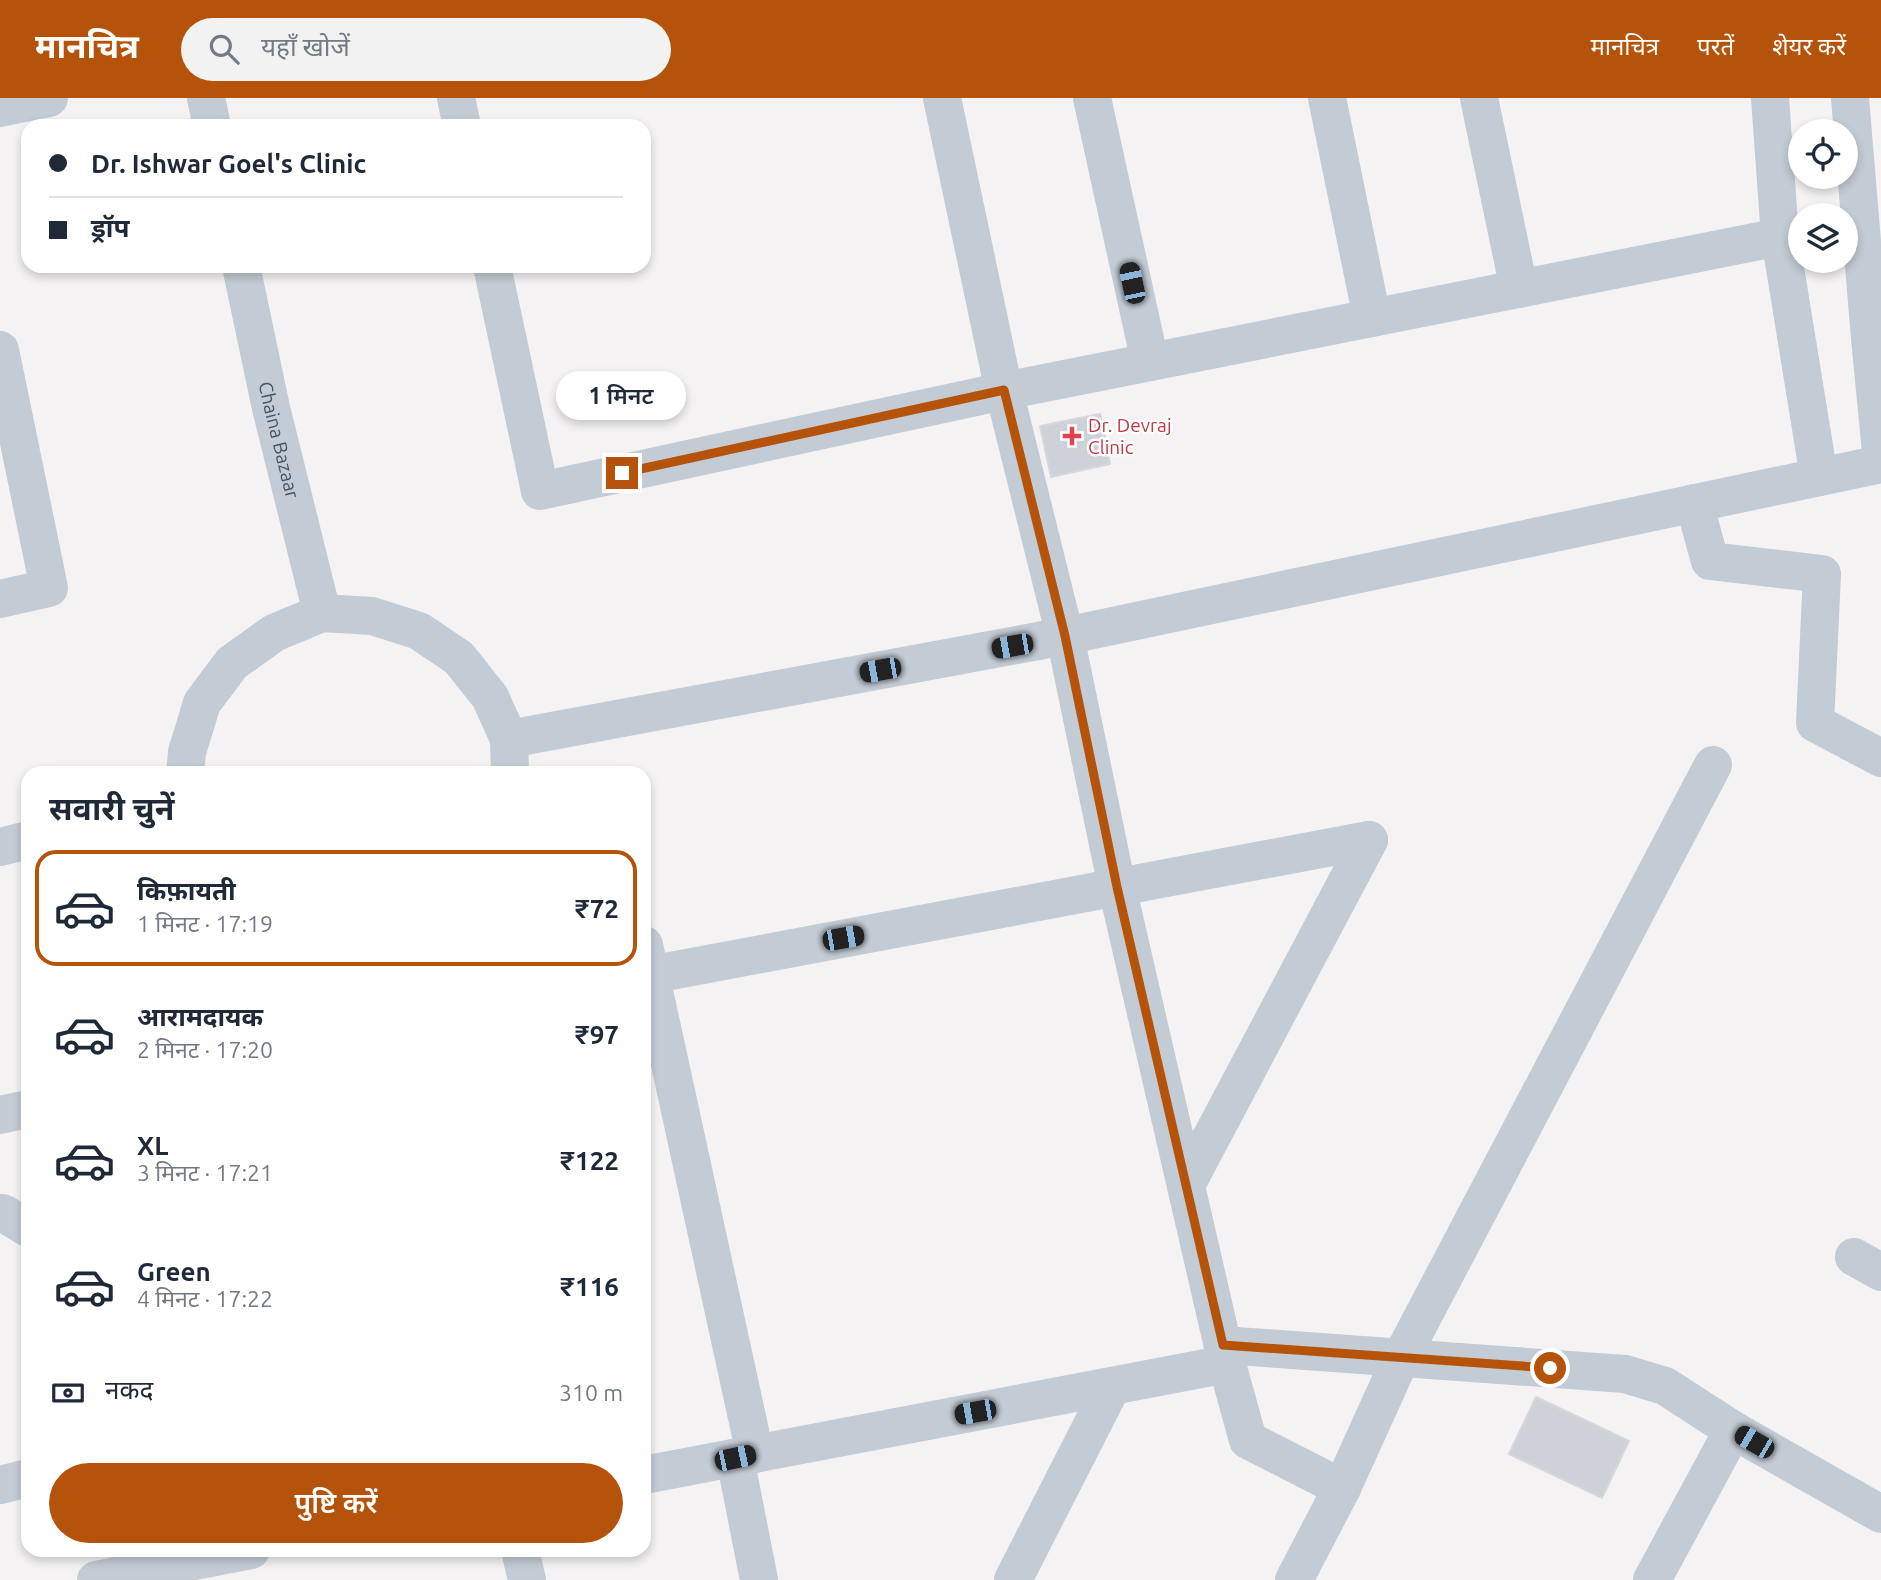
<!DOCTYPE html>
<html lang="hi">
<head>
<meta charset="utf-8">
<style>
  :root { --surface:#fff; --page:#f2f2f3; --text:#1f2937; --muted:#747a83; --line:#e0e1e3; --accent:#b45309 }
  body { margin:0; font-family:Ubuntu,"Noto Sans Devanagari",sans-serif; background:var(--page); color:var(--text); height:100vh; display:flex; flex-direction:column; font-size:26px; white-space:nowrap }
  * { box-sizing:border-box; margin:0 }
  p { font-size:23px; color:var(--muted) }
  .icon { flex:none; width:38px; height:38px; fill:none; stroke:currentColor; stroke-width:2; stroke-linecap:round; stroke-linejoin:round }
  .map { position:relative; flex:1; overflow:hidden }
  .side { position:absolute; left:21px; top:668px; width:630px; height:791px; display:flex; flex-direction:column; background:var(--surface); border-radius:21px; box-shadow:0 4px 10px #0003 }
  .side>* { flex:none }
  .banner { position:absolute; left:21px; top:21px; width:630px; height:154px; border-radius:21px; box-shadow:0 4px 10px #0003; display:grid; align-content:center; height:154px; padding:0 28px; background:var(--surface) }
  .controls { position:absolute; left:1788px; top:21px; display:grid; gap:14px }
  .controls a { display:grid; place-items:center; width:70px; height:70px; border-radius:50%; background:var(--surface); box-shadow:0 4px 10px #0003; font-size:35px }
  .end { position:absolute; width:32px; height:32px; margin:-16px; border:9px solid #b45309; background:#fff; box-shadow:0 0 0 4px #fff }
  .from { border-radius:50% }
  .bubble { position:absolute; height:49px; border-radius:24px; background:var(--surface); box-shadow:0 4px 10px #0003; font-size:23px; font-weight:600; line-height:49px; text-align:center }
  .car { position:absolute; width:21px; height:42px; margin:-21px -10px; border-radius:9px; box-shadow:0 0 5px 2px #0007; background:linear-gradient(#222 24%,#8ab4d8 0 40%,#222 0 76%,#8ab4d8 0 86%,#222 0) }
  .banner b { display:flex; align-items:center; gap:24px; height:66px; font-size:26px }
  .banner b+b { border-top:2px solid var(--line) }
  .banner i { width:18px; height:18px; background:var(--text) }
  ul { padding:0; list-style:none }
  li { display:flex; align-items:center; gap:21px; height:116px; margin:0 14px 10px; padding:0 14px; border:4px solid transparent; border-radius:21px }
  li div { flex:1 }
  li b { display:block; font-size:26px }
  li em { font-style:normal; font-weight:600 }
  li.active { border-color:var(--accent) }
  li>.icon { width:63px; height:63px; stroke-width:1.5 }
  h2 { padding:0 28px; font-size:32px; line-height:84px }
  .pay { display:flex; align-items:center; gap:18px; height:77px; padding:0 28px; font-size:26px }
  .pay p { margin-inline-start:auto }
  .action { display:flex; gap:14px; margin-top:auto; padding:14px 28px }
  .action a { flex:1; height:80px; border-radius:42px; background:var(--accent); color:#fff; font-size:28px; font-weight:600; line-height:80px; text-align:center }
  header { display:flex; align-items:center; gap:42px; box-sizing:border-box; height:98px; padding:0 35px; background:var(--accent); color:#fff }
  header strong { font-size:33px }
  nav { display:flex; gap:38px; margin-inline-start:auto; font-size:24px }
  .search { width:490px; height:63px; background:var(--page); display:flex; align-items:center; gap:18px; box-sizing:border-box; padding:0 24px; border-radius:38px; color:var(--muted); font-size:26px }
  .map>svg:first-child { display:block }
  .building { fill:#ced1d7; stroke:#d6d7de; stroke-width:2 }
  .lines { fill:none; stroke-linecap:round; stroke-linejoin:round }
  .minor { stroke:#c3cbd4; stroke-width:38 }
  .route { stroke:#b45309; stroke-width:9 }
  .health-dot { fill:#e0444e; stroke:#fff; stroke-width:2.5 }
  .labels { text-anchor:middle; stroke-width:5; stroke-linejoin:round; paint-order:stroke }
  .health-label { font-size:19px; fill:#be3a42; stroke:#fff; text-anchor:start }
  .street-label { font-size:19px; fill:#495361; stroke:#fff }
</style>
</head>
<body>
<header>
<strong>मानचित्र</strong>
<div class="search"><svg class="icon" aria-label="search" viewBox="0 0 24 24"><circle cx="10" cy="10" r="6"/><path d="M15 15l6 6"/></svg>यहाँ खोजें</div>
<nav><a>मानचित्र</a><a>परतें</a><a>शेयर करें</a></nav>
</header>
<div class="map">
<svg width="1881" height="1482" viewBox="0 0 1881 1482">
  <rect width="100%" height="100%" fill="#f4f2f2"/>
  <path class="building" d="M1100 316 1110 366 1051 379 1040 328Z
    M1536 1299 1629 1343 1602 1400 1509 1356Z"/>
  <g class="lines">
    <g class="minor">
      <path d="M206 0 212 28"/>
      <path d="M456 0 462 28"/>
      <path d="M942 0 1004 293 1780 139 1819 379"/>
      <path d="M1092 0 1150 264"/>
      <path d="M1327 0 1372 220"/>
      <path d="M1479 0 1519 191"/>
      <path d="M1770 0 1780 139"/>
      <path d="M1850 0 1870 240 1881 354"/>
      <path d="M0 10 49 0"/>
      <path id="s1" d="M241 168 271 310 322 515"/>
      <path d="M492 168 540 393 1004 293 1065 538 1117 789 1227 1266 644 1377"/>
      <path d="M0 252 49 490 0 501"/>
      <path d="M1694 405 1710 463 1822 476 1815 625 1881 660"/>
      <path d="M509 641 1065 538 1881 366"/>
      <path d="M185 676 187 654 202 605 232 565 274 535 322 515 372 518 419 533 459 560 490 599 509 641 510 676"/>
      <path d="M0 749 28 742"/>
      <path d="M644 847 755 1356"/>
      <path d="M644 878 1369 742"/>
      <path d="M0 1017 28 1011"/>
      <path d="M1186 1087 1369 742"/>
      <path d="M0 1115H3L28 1130"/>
      <path d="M1854 1159 1881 1174"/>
      <path d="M1223 1247 1625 1276 1665 1288 1733 1332 1881 1416"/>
      <path d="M1227 1266 1248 1342 1342 1390 1401 1260 1713 667"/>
      <path d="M735 1360 759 1482"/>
      <path d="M0 1387 28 1380"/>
      <path d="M520 1452 527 1482"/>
      <path d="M96 1482 251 1452"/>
      <path d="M1013 1482 1112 1288"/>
      <path d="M1294 1482 1342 1390"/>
      <path d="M1652 1482 1733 1332"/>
    </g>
  </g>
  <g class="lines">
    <path class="route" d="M622 375 1004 292 1065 538 1117 789 1223 1247 1550 1270"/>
  </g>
  <path class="health-dot" d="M1068.5 327.5h7v7h7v7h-7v7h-7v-7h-7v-7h7z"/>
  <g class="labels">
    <g class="health-label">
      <text x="1088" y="334">Dr. Devraj<tspan x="1088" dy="22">Clinic</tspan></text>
    </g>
    <g class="street-label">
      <text dy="7" stroke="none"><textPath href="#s1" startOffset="178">Chaina Bazaar</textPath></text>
    </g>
  </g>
</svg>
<div class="controls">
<a><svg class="icon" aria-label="locate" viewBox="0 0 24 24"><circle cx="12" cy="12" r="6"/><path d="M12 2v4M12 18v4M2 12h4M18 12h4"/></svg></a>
<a><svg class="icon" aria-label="layers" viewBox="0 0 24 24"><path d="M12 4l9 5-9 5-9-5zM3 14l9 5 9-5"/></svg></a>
</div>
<i class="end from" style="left:1550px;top:1270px"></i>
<i class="end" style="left:622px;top:375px"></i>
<div class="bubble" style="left:556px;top:273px;width:130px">1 मिनट</div>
<i class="car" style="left:1132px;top:185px;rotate:348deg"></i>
<i class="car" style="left:1012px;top:548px;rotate:260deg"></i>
<i class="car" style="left:880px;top:572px;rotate:260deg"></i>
<i class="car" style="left:843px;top:840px;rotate:80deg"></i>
<i class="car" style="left:975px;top:1314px;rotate:260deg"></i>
<i class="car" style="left:1754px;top:1344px;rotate:300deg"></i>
<i class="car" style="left:735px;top:1360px;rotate:78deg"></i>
<div class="banner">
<b><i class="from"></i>Dr. Ishwar Goel's Clinic</b>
<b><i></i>ड्रॉप</b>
</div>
<section class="side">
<h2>सवारी चुनें</h2>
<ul>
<li class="active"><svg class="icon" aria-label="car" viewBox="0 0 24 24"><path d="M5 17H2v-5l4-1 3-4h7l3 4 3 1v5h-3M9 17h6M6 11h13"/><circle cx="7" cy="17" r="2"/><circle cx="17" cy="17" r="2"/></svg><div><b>किफ़ायती</b><p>1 मिनट · 17:19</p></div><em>₹72</em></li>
<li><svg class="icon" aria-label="car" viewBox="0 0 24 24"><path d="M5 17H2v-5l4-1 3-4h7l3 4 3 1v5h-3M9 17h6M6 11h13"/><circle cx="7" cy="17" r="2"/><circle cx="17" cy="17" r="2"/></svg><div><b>आरामदायक</b><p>2 मिनट · 17:20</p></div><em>₹97</em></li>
<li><svg class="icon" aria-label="car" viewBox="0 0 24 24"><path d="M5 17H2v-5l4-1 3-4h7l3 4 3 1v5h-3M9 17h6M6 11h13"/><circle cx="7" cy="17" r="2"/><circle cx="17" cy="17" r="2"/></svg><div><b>XL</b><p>3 मिनट · 17:21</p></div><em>₹122</em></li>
<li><svg class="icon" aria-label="car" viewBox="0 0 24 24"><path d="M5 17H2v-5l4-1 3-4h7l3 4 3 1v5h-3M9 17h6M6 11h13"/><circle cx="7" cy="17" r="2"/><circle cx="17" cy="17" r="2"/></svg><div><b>Green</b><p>4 मिनट · 17:22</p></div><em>₹116</em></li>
</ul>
<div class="pay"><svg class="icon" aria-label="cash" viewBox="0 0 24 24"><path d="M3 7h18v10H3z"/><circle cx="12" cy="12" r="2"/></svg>नकद<p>310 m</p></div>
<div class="action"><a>पुष्टि करें</a></div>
</section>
</div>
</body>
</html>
